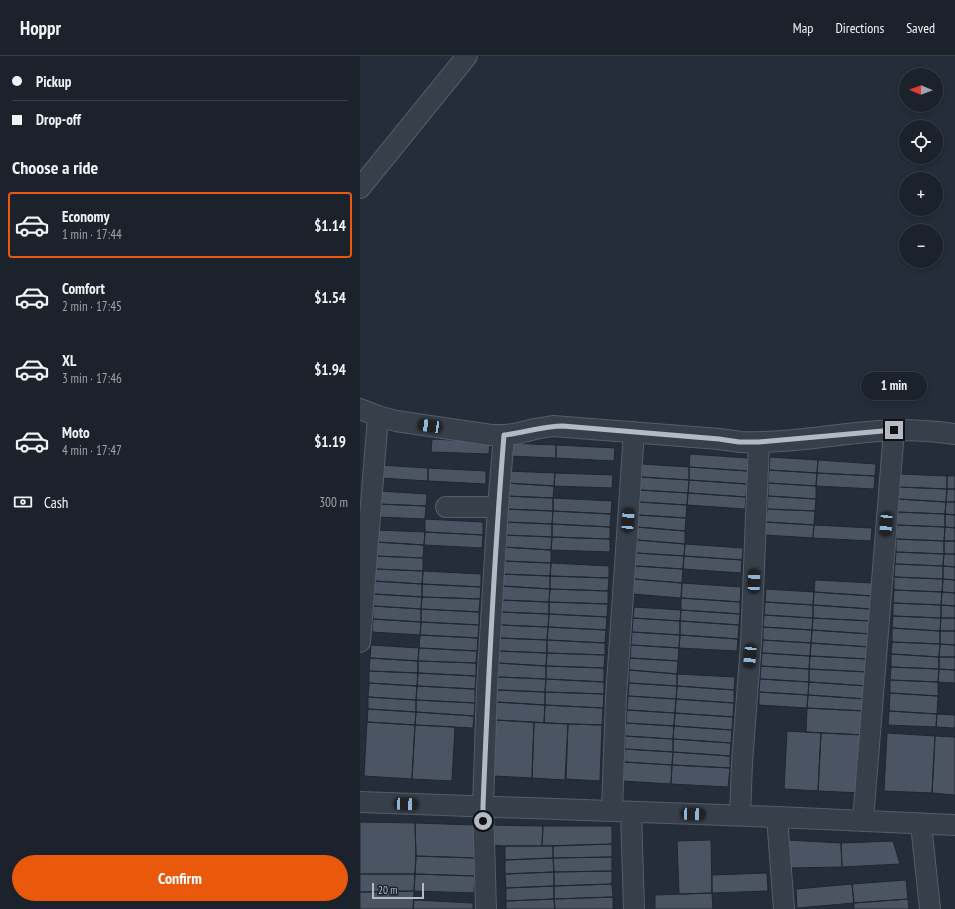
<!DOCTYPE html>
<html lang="en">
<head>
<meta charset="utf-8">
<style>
  :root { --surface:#1b222b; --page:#282f37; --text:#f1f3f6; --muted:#a0a4a9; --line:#393f47; --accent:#ea580c }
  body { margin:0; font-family:"PT Sans Narrow",sans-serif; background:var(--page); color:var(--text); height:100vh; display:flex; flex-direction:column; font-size:15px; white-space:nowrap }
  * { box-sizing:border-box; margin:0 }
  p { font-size:13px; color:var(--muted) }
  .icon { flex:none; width:22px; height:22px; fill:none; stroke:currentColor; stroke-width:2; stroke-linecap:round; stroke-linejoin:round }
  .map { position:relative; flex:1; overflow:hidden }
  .details { display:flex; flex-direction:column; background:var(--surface); width:360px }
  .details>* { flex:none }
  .guide { display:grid; align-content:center; height:88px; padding:0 12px; background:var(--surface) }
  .needle { width:26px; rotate:271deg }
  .controls { position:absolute; left:539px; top:12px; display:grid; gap:8px }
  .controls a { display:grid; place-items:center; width:44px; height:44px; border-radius:50%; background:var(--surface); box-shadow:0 2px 6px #0003,0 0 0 1px var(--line); font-size:20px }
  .scale { position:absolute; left:12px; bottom:10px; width:52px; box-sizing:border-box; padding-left:4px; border:2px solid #b3bac6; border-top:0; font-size:11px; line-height:14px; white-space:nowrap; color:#b3bac6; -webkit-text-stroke:3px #1d242f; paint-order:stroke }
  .end { position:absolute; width:18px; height:18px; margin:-9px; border:5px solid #b3bac6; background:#111; box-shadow:0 0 0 2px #111 }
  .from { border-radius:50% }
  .bubble { position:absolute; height:28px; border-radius:14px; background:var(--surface); box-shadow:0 2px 6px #0003,0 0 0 1px var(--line); font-size:13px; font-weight:700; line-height:28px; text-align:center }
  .car { position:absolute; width:12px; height:24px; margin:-12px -6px; border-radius:5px; box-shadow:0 0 3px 1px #0007; background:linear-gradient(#222 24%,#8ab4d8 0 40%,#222 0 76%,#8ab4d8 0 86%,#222 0) }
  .guide b { display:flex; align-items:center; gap:14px; height:38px; font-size:15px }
  .guide b+b { border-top:1px solid var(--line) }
  .guide i { width:10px; height:10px; background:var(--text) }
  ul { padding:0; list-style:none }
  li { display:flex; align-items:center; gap:12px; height:66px; margin:0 8px 6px; padding:0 4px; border:2px solid transparent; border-radius:4px }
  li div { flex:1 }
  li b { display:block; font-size:15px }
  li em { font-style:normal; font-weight:700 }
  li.current { border-color:var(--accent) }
  li>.icon { width:36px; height:36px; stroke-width:1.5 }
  h2 { padding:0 12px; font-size:18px; line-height:48px }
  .pay { display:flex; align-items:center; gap:10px; height:44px; padding:0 12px; font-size:15px }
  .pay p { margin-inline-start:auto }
  .cta { display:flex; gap:8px; margin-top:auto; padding:8px 12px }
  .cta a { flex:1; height:46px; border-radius:24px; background:var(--accent); color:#fff; font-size:16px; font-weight:700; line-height:46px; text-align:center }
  header { display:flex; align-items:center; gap:24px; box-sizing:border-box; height:56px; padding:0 20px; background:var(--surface); border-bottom:1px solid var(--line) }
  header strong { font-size:19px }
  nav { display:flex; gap:22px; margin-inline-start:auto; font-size:14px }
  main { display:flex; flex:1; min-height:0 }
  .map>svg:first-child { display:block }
  .building { fill:#4a5463; stroke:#1f2631 }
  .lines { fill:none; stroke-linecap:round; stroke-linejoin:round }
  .minor-casing { stroke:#565d68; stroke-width:22 }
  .minor { stroke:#373f4a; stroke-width:20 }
  .route { stroke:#b3bac6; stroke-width:5 }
</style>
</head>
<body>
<header>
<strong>Hoppr</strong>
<nav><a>Map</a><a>Directions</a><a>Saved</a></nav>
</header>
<main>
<section class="details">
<div class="guide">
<b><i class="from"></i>Pickup</b>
<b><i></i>Drop-off</b>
</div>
<h2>Choose a ride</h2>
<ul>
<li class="current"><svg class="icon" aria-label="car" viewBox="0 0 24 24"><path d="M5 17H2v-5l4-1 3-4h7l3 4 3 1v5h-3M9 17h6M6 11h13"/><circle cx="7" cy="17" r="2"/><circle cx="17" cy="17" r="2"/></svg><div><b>Economy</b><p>1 min · 17:44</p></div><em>$1.14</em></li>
<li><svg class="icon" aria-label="car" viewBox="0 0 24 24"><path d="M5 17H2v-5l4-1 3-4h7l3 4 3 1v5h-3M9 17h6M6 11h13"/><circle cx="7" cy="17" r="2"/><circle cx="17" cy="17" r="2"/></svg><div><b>Comfort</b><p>2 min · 17:45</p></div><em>$1.54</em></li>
<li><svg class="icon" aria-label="car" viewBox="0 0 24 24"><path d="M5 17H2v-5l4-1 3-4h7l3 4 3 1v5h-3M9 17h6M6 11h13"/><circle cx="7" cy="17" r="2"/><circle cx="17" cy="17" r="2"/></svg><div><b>XL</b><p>3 min · 17:46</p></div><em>$1.94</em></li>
<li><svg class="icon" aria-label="car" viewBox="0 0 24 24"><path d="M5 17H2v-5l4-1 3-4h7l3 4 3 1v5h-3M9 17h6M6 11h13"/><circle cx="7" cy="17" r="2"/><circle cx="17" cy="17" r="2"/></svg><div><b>Moto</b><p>4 min · 17:47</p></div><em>$1.19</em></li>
</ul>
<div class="pay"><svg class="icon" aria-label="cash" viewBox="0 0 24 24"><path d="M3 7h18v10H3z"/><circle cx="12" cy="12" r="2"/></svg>Cash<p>300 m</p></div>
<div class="cta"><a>Confirm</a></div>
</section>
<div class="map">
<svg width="595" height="853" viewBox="0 0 595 853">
  <rect width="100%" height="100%" fill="#242d39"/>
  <path class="building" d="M72 383 130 386 129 398 71 396Z
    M148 387 196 389V402L148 400Z
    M196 389 255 392 254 405 196 402Z
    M330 398 388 402V415L329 411Z
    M410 401 458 404 457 417 409 414Z
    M458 404 516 408 515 420 457 417Z
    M281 408 329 411V424L281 421Z
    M20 409 68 412V425L20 422Z
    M329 411 388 415 387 428 329 424Z
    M68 412 126 415V428L68 425Z
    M409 414 457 417 456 430 408 427Z
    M147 415 195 417 194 430 146 427Z
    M195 417 253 419 252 432 194 430Z
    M457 417 515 420 514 433 456 430Z
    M539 418 587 420V433L538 431Z
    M587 420H595V433H587Z
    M281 421 329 424 328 437 280 434Z
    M329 424 387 428 386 441 328 437Z
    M146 427 194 430 193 442 145 440Z
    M408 427 456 430V443L408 440Z
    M538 431 587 433 586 446 538 443Z
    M587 433H595V446H586Z
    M280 434 328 437 327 449 279 446Z
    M19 435 67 438 66 450 18 448Z
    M328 437 386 441 385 453 327 449Z
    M145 440 193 442V455L145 453Z
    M408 440 456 443 455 455 407 453Z
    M193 442 252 445 251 458 193 455Z
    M538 443 586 446 585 458 537 456Z
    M279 446 327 449 326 462 278 459Z
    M586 446H595V459L585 458Z
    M18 448 66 450 65 463 17 461Z
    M145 453 193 455 192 468 144 466Z
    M407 453 455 455 454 469 406 466Z
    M193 455 251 458 250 471 192 468Z
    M537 456 585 458V471L537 469Z
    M585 458 595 459V472L585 471Z
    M278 459 326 462 325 475 277 471Z
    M65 463 123 466V479L65 476Z
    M144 466 192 468V481L144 479Z
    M406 466 454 469 453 482 405 479Z
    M192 468 250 471V483L192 481Z
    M454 469 512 472 511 485 453 482Z
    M537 469 585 471 584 485 536 483Z
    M277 471 325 475V488L277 484Z
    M585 471 595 472V485H584Z
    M17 474 65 476 64 489 16 486Z
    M65 476 123 479 122 492 64 489Z
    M144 479 192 481 191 494 143 491Z
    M192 481 250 483V496L191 494Z
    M536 483 584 485V498L536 496Z
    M277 484 325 488 324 500 276 497Z
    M584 485H595V498H584Z
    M16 486 64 489 63 502 15 500Z
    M325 488 383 492 382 504 324 500Z
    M143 491 191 494V507L143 505Z
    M536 496 584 498 583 510 535 508Z
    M276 497 324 500 323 513 275 510Z
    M584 498H595V511L583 510Z
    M15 500 63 502V515L15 513Z
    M324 500 382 504 381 517 323 513Z
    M143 505 191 507 190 520 142 518Z
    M191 507 249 510V522L190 520Z
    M535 508 583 510V523L534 521Z
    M275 510 323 513 322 527 274 523Z
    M583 510 595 511V524L583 523Z
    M15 513 63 515 62 528 14 525Z
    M63 515 121 518V531L62 528Z
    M142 518 190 520V533L142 530Z
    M190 520 249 522 248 535 190 533Z
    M534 521 583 523 582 536 534 534Z
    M274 523 322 527 321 542 273 538Z
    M583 523 595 524V537L582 536Z
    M455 524 513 527 512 540 454 536Z
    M14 525 62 528V541L14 538Z
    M322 527 381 531 380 546 321 542Z
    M62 528 121 531 120 543 62 541Z
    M142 530 190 533 189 546 141 544Z
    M190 533 248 535V548L189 546Z
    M406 533 454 536 453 549 405 546Z
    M534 534 582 536 581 549 533 547Z
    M454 536 512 540 511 553 453 549Z
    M582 536 595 537V550L581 549Z
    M14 538 62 541 61 553 13 550Z
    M62 541 120 543 119 556 61 553Z
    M321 542 380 546V558L321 554Z
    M141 544 189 546V558L140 556Z
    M189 546 248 548 247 561 189 558Z
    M405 546 453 549V562L404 559Z
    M533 547 581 549V562L533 560Z
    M453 549 511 553 510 565 453 562Z
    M581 549 595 550V562H581Z
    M13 550 61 553V566L13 563Z
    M274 551 321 554 320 565 273 562Z
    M61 553 119 556V569L61 566Z
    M321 554 380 558 379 569 320 565Z
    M140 556 189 558 188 571 140 569Z
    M189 558 247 561 246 574 188 571Z
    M404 559 453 562 452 574 403 571Z
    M533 560 581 562 580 575 532 572Z
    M273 562 320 565V579L272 576Z
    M453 562 510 565V578L452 574Z
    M581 562H595V575H580Z
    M13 563 61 566 60 579 12 576Z
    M320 565 379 569 378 583 320 579Z
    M61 566 119 569 118 582 60 579Z
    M140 569 188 571 187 584 139 582Z
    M188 571 246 574 245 587 187 584Z
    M403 571 452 574 451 587 403 584Z
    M532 572 580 575V588L532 586Z
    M452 574 510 578 509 591 451 587Z
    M580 575H595V589L580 588Z
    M272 576 320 579 319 592 271 589Z
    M60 579 118 582 117 595 59 592Z
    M320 579 378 583 377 595 319 592Z
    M139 582 187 584V597L139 595Z
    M187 584 245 587V599L187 597Z
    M403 584 451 587 450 600 402 597Z
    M532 586 580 588 579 601 531 598Z
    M451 587 509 591 508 603 450 600Z
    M580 588 595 589V601H579Z
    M11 589 59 592 58 605 10 602Z
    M271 589 319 592 318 605 270 602Z
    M59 592 117 595 116 607 58 605Z
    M139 595 187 597 186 610 138 607Z
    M187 597 245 599 244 612 186 610Z
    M402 597 450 600 449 613 401 610Z
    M531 598 579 601V613L531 611Z
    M450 600 508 603V616L449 613Z
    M579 601H595V614L579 613Z
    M10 602 58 605V617L9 615Z
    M270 602 318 605 317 618 269 614Z
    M58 605 116 607V620L58 617Z
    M138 607 186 610V623L138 621Z
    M186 610 244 612V626L186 623Z
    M401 610 449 613V626L400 623Z
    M531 611 579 613 578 626 530 624Z
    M449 613 508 616 507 630 449 626Z
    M579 613 595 614V627L578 626Z
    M269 614 317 618V630L269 627Z
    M9 615 58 617 57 630 9 627Z
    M58 617 116 620 115 633 57 630Z
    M317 618 375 621 374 634 317 630Z
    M138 621 186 623 185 636 137 634Z
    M186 623 244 626V638L185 636Z
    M400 623 449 626 448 639 399 636Z
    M530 624 578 626V640L530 637Z
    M449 626 507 630 506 643 448 639Z
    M9 627 57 630 56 644 8 641Z
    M269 627 317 630 316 643 268 640Z
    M57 630 115 633V647L56 644Z
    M317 630 374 634V647L316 643Z
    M137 634 185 636V649L136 646Z
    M185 636 244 638 243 652 185 649Z
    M399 636 448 639 447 652 399 649Z
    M530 637 578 640 577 658 529 655Z
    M448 639 506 643 505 655 447 652Z
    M268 640 316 643 315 657 267 654Z
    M8 641 56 644V656L8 653Z
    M316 643 374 647 373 661 315 657Z
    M56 644 115 647 114 660 56 656Z
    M136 646 185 649 184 667 135 664Z
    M185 649 243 652 242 669 184 667Z
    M447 652 505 655 504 679 446 676Z
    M8 653 56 656 55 669 7 666Z
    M267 654 315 657 314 670 266 667Z
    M529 655 577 658 576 671 528 669Z
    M56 656 114 660 113 672 55 669Z
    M315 657 373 661 372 674 314 670Z
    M577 658 595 659V672L576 671Z
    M135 664 174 666 172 722 133 720Z
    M7 666 55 669 52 723 4 720Z
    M174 666 208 668 205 724 172 722Z
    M266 667 314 670 313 683 265 680Z
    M208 668 242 669 240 725 206 723Z
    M55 669 95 671 92 725 52 723Z
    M314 670 372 674 371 687 313 683Z
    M427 675 461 677 458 735 424 733Z
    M461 677 504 679 501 737 458 735Z
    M527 677 575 680 572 737 524 735Z
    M265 680 313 683V696L265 693Z
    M575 680 595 681V739L572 737Z
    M313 683 371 687 370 700 313 696Z
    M265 693 313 696 312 709 264 706Z
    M313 696 370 700V712L312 709Z
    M264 706 312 709 311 728 263 725Z
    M312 709 370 712 368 731 311 728Z
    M0 766 55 767 56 800 55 818H0Z
    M55 767 116 769 115 802 56 800Z
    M127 769 183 770 182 790H145L126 789Z
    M183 770H252V788L182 790Z
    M351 784 352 837 319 838 317 785Z
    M427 784 481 787 482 811 429 812Z
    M533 785 540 808 482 811 481 787Z
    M252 788V801L193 802V790Z
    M145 790H193V802L145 804Z
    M56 800 115 802V820L55 818Z
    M252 801V815L194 816 193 802Z
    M193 802 194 816 145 818V804Z
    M252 815V828L194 830V816Z
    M194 816V830L146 832 145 818Z
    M407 817 408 835 352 837V819Z
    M0 818H55L54 835 0 836Z
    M55 818 115 820 114 837 54 835Z
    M546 824 548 843 494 847 492 828Z
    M252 828 253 841 194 843V830Z
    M492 828 494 847 437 852 436 833Z
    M194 830V843L146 845V832Z
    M54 835 53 853H0V836Z
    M352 837 353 853H295V839Z
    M253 841V853H195L194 843Z
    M194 843 195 853H146V845Z
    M548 843 549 853H494V847Z
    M54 844 113 847V853H53Z"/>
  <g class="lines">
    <g class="minor-casing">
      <path id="minor" d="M0 132 107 0
        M0 353 18 360 36 365 131 379H144L155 378 175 373 193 370 359 383C366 384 374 385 381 386 432 388 483 376 534 374 554 374 575 375 595 378
        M86 451H138
        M0 586 18 360
        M0 746 417 761 595 769
        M252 755 256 642 274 376
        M271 756 274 853
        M380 760 382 707 391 587 399 386
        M417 761 424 853
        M503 765 534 374
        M561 768 570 853
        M126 853 123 750 127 632 138 451 144 379"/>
    </g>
    <use href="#minor" class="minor"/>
  </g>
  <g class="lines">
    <path class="route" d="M123 765V750C128 627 134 503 144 379 164 377 182 370 203 370L359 383 379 386H399L534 374"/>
  </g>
</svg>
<div class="controls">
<a><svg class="needle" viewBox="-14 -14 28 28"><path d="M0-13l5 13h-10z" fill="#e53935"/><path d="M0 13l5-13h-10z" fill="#a0a4a9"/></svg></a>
<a><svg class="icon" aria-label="locate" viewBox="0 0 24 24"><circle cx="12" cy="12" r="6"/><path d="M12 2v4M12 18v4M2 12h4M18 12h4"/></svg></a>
<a>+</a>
<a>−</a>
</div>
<div class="scale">20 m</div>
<i class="end from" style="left:123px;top:765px"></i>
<i class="end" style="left:534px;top:374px"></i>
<div class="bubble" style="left:501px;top:316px;width:66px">1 min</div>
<i class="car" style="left:70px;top:370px;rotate:278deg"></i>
<i class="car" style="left:268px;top:464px;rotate:4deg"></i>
<i class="car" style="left:526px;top:468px;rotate:184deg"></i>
<i class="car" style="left:394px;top:525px;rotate:2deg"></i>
<i class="car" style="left:390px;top:600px;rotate:185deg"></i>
<i class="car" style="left:46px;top:748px;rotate:92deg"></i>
<i class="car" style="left:333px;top:758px;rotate:92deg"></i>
</div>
</main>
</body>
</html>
